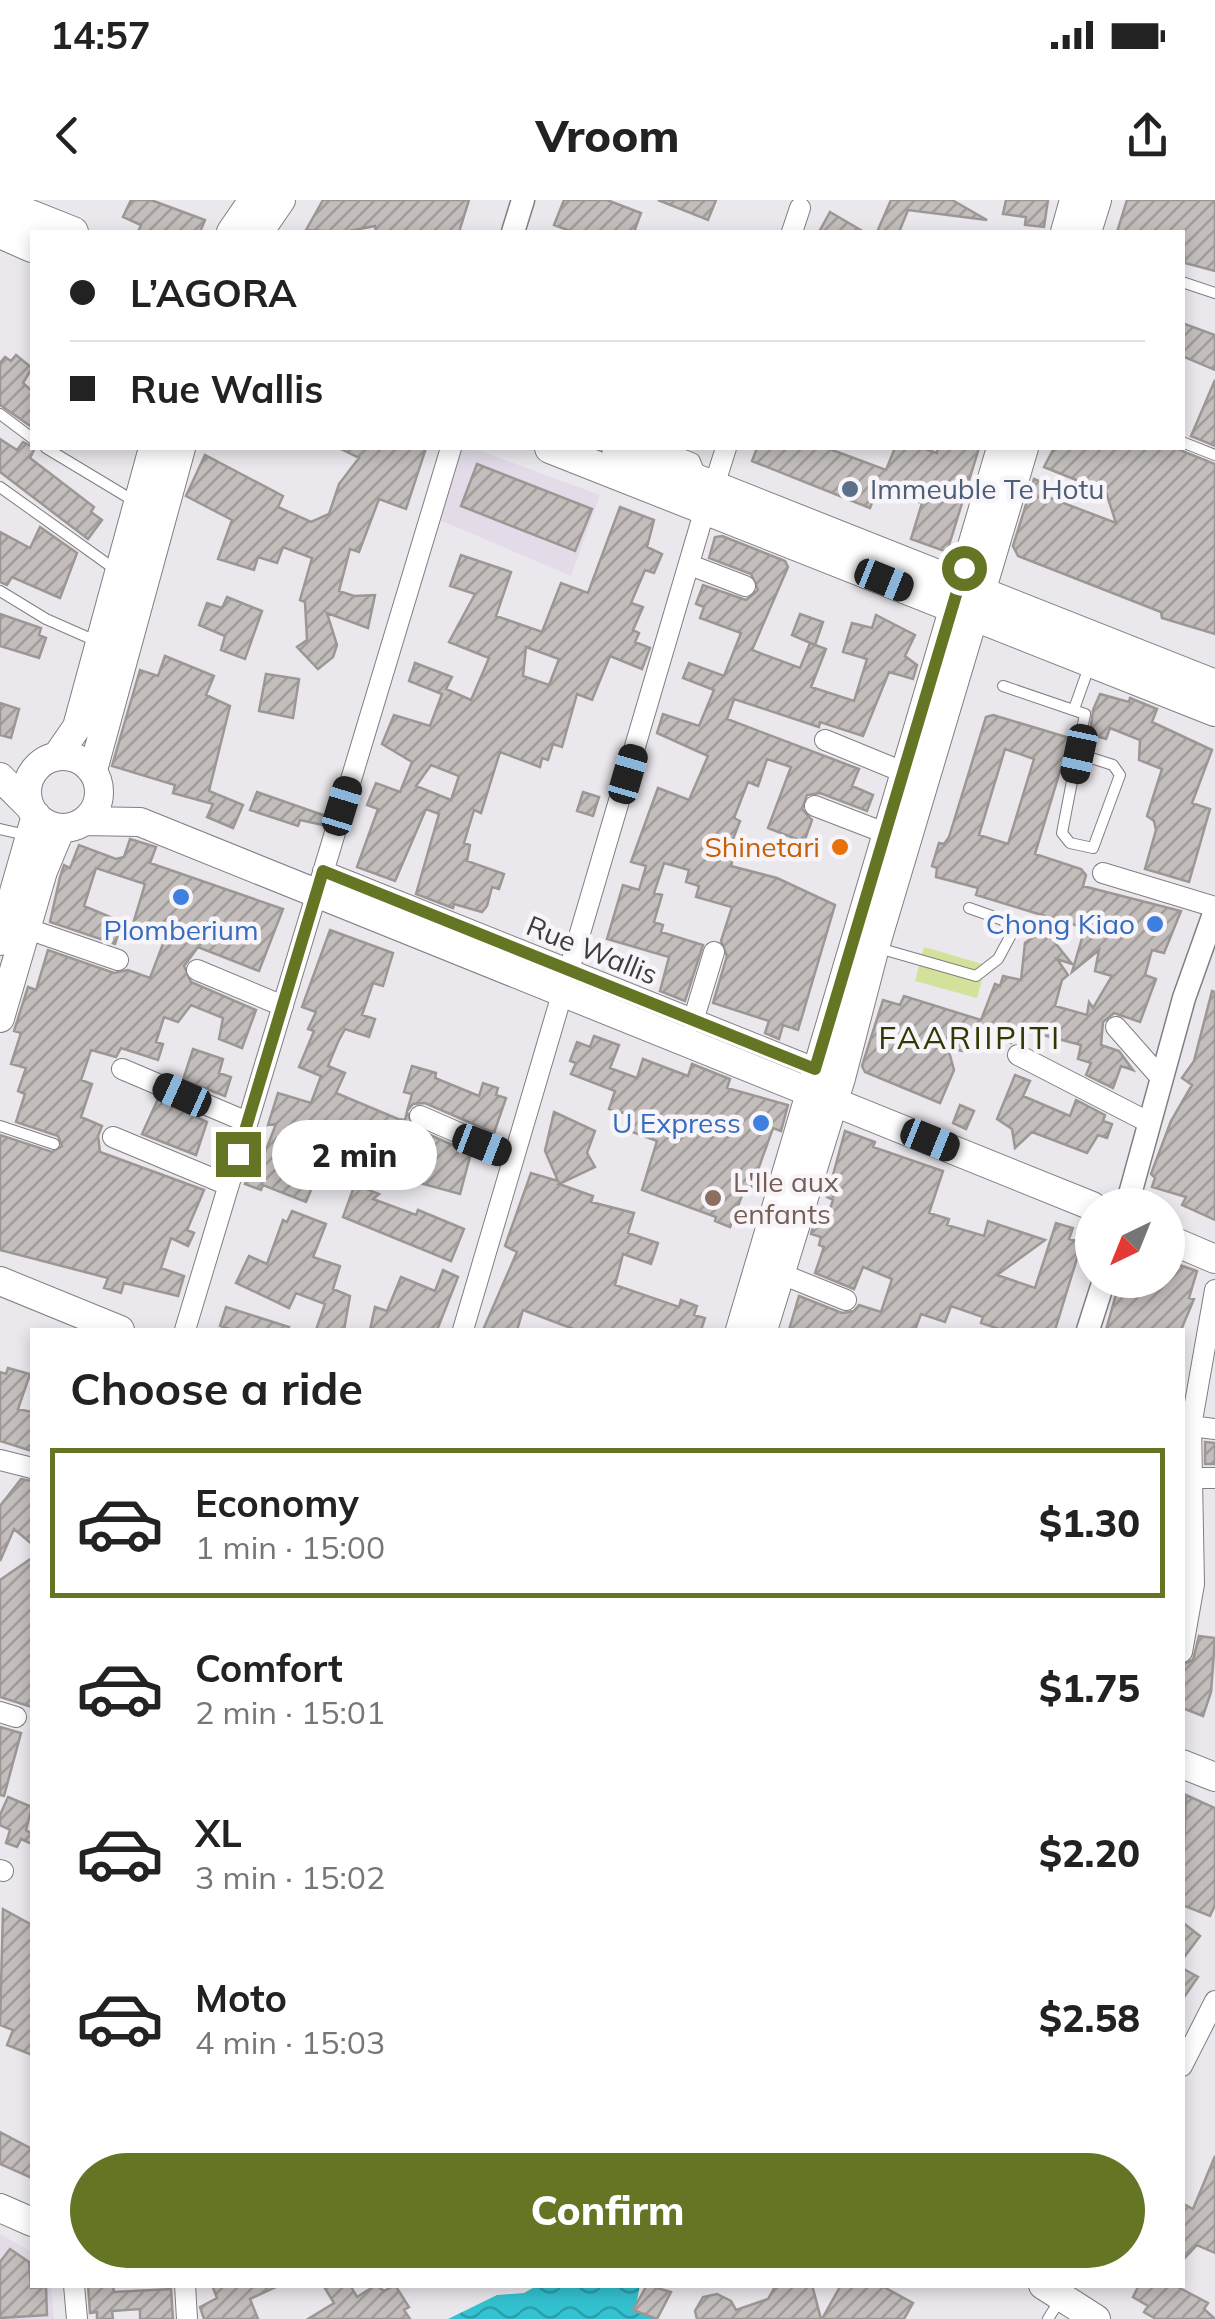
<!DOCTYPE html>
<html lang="en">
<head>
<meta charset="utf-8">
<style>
  :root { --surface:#fff; --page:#f6f6f6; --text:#222; --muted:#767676; --line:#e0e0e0; --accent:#647523 }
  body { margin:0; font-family:Mulish,sans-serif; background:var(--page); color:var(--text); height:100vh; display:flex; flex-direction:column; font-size:38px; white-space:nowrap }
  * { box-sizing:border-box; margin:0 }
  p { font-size:32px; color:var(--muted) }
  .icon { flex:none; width:55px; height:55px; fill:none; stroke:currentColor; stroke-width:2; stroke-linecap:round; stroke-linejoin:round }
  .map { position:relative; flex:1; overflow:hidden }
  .sheet { position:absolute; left:30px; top:1128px; width:1155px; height:960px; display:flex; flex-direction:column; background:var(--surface); border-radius:0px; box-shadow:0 5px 15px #0003 }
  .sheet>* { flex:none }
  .hud { position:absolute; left:30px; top:30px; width:1155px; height:220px; border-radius:0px; box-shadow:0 5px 15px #0003; display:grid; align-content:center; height:220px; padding:0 40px; background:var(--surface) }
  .needle { width:65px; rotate:223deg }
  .fabs { position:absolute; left:1075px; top:988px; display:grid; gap:20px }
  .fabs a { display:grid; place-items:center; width:110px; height:110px; border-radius:50%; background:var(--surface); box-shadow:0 5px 15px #0003; font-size:50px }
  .end { position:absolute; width:45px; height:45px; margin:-22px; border:12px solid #647523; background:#fff; box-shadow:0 0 0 5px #fff }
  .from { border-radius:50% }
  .bubble { position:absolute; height:70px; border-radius:35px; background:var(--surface); box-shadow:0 5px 15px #0003; font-size:32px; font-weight:800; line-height:70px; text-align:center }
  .car { position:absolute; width:30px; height:60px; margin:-30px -15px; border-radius:12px; box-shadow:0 0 8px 2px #0007; background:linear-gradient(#222 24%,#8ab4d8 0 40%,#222 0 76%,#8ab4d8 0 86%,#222 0) }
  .hud b { display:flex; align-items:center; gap:35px; height:95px; font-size:38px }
  .hud b+b { border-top:2px solid var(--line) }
  .hud i { width:25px; height:25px; background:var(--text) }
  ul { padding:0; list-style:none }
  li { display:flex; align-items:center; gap:30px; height:150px; margin:0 20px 15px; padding:0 20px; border:5px solid transparent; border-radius:0px }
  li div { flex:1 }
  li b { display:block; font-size:38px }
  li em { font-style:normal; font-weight:800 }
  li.current { border-color:var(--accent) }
  li>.icon { width:90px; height:90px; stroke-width:1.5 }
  h2 { padding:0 40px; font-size:45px; line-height:120px }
  .action { display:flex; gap:20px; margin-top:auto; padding:20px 40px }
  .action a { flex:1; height:115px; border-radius:60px; background:var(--accent); color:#fff; font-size:40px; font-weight:800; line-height:115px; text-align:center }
  .status { display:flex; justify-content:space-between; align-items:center; height:70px; padding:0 50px; background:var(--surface); direction:ltr }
  .status svg { height:28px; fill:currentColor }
  header { display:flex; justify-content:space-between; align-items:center; height:130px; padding:0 40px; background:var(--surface); font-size:45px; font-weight:800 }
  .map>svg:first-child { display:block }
  .built { fill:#e3dce8 }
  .green { fill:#d2e29b }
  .water { fill:url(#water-waves) }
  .building { fill:url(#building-hatch); stroke:#9c9795; stroke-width:2.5; fill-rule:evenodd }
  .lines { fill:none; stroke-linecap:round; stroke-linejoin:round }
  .service-casing { stroke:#817e82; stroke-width:12 }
  .minor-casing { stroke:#817e82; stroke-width:22 }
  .tertiary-casing { stroke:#817e82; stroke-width:25 }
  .secondary-casing { stroke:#817e82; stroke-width:30 }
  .primary-casing { stroke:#817e82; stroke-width:32 }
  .service { stroke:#fff; stroke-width:10 }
  .minor { stroke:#fff; stroke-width:20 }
  .tertiary { stroke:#fff; stroke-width:22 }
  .secondary { stroke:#fff; stroke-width:28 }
  .primary { stroke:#fff; stroke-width:30 }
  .route { stroke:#647523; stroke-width:12 }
  .service-dot { fill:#5c6f8a; stroke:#f8f5fa; stroke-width:4 }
  .food-dot { fill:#e8710a; stroke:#f8f5fa; stroke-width:4 }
  .shop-dot { fill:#3f7fe0; stroke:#f8f5fa; stroke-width:4 }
  .education-dot { fill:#8d6e63; stroke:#f8f5fa; stroke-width:4 }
  .labels { text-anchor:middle; stroke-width:9; stroke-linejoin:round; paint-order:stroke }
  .service-label { font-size:28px; fill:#4e5e75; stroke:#f8f5fa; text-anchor:start }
  .food-label { font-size:28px; fill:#c56008; stroke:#f8f5fa; text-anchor:end }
  .shop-label { font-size:28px; fill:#366cbe; stroke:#f8f5fa; text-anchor:end }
  .street-label { font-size:28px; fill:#3c3b3d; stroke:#f8f5fa }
  .education-label { font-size:28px; fill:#785e54; stroke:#f8f5fa; text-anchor:start }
  .quarter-label { font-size:32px; letter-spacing:2.5px; fill:#303a00; stroke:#f8f5fa }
</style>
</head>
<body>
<div class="status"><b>14:57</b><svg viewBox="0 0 49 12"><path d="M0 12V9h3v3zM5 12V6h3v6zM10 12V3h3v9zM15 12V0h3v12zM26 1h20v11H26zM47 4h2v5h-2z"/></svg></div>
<header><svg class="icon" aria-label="back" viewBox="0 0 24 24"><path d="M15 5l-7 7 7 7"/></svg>Vroom<svg class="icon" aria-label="share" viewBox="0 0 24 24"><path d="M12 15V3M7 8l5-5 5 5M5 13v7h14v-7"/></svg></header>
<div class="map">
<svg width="1215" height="2119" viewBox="0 0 1215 2119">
  <defs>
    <pattern id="water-waves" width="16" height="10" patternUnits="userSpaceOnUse" patternTransform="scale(2.5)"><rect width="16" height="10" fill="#33c2d1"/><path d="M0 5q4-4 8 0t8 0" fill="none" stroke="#2c9fab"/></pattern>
    <pattern id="building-hatch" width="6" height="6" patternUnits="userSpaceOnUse" patternTransform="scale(2.5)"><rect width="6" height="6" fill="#c3bebc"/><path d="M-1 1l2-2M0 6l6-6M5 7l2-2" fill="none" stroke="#a09c9a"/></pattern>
  </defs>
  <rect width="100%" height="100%" fill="#ebe8ed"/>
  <path class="built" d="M460 248H473L600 295 571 376 437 319Z
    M0 2034 32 2052V2085H51L54 2119H0Z"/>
  <path class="green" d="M924 747 986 765 977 798 915 781Z"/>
  <path class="water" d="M538 2085H640L636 2106 654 2119H448L497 2095 524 2093Z"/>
  <path class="building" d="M131 0H151L205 20 200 32H138L141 25 123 17Z
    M323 0H469L459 32H376L375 26 344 32 306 30Z
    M564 0H607L641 13 634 32H573L554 25Z
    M658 0H716L708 20Z
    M891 0H952L987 20 908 10 899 32H877Z
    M1006 0H1048L1044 27 1025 25 1026 17 1003 14Z
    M1127 0H1215V71L1185 63 1182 32H1117Z
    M830 12 864 32H819Z
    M1182 123 1215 135V170L1182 156Z
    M16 155 32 168 23 183 32 191V227L0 205V163L5 157 11 161Z
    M1215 180V246L1191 236Z
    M0 239 17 250 23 242 35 248 30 258 94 307 91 312 102 320 88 339 0 272Z
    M339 248H426L406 309 379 299 359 352 350 349 339 391 354 396 375 395 368 428 327 413 337 445 333 457 318 469 297 447 307 440 305 402 300 400 312 358 283 347 277 363 258 357 254 370 218 359 232 320 186 296 205 255 283 296 278 307 311 322 329 314 339 284 359 258Z
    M757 248H827L886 270 895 248H922L937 253 938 248H979L947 352 911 339 922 303 878 286 870 308 752 261Z
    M1054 248H1175L1215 264V434L1162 418 1161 412 1018 356 1013 346 1034 279 1049 285 1045 296 1116 323 1106 292 1044 267Z
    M477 264 592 309 575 351 461 306Z
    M620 307 654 320 647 347 662 354 654 373 645 370 631 403 643 407 633 430 639 433 635 442 650 448 648 453 642 469 610 456 592 500 577 494 562 547 553 544 548 560 542 558 540 567 500 552 481 613 474 610 464 643 470 645 467 661 504 674 499 689 492 687 487 706 482 712 454 704 453 708 416 694 439 614 426 609 395 681 357 667 378 609 367 605 376 583 400 592 412 562 382 544 394 515 430 526 442 494 409 481 415 463 452 477 446 489 471 500 489 458 449 442 475 394 450 386 461 355 511 372 496 416 542 432 561 383 588 393ZM526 447 559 459 549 485 523 476ZM431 565 459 576 451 600 416 586Z
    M40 327 77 353 60 398 12 377 7 385 0 382V332L30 348Z
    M722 336 785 361 788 367 752 450 800 468 810 443 826 449 811 487 854 501 867 459 843 452 852 423 872 428 876 415 915 435 905 456 917 465 913 479 889 472 863 536 820 522 819 527 734 499 727 519 859 569 852 586 873 595 867 611 820 593 807 595 802 609 812 620 804 642 768 628 791 567 767 559 758 586 748 582 734 618 740 621 728 652 734 655 731 666 777 678 835 705 798 830 783 825 779 839 765 833 769 821 713 803 727 756 721 741 732 707 696 697 699 686 686 682 689 670 664 663 654 693 662 695 654 722 663 725 661 732 703 745 685 801 660 791 669 757 607 739 623 685 639 690 646 666 631 662 658 588 689 600 708 556 657 533 663 514 699 526 714 490 683 478 689 463 724 476 741 433 700 418 704 407 696 404 703 385 746 400 758 390 751 374 709 358 715 337Z
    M227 397 262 411 245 459 221 450 225 436 199 425 207 403 222 408Z
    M0 414 41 428 39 435 46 438 39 458 0 446Z
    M800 414 823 422 815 445 792 435Z
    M165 456 214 476 206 495 230 506 209 591 243 605 233 628 207 617 213 604 173 593 175 585 112 566 140 470 158 476Z
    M266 474 299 479 293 518 259 511Z
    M1100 494 1129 502 1130 498 1157 509 1152 522 1212 550 1192 603 1210 609 1189 682 1145 669 1156 630 1154 621 1147 616 1162 569 1139 560 1140 540 1110 528 1106 539 1090 534 1093 510Z
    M0 503 19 509 11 538 0 535Z
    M993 515 1070 538 1035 654 1081 669 1086 675 1083 686 1181 711 1164 753 1152 750 1145 775 1156 779 1140 822 1114 813 1103 822 1101 845 1119 851 1133 870 1121 866 1113 888 1086 875 1091 863 1078 859 1081 845 1016 828 1011 843 968 829 963 851 948 848 954 870 940 903 865 872 862 866 883 800 900 805 904 796 981 820 995 784 1000 786 1003 776 1021 780 1025 743 1044 729 1072 764 1057 759 1068 775 1062 780 1055 806 1087 815 1089 802 1093 808 1112 776 1095 771 1099 750 1072 772 1085 728 976 695 978 688 936 677 937 668 932 666 939 643 944 644 949 637 986 517ZM1005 549 1034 559 1008 644 979 635Z
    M257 592 326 616 323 625 300 620 298 626 250 610Z
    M583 592 599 597 593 616 577 611Z
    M130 639 156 647 150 663 283 709 259 771 198 747 184 766 191 782 256 810 242 848 219 839 223 818 191 805 178 822 164 817 156 842 163 844 158 860 121 848 116 857 91 850 81 880 92 884 81 917 102 926 98 936 100 952 204 990 187 1030 194 1033 188 1046 171 1038 161 1068 184 1076 178 1096 124 1083 121 1093 104 1088 108 1078 0 1050V935L52 952 62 946 58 936 16 922 25 894 18 891 26 868 11 864 21 833 14 831 28 787 36 790 48 750 114 773 128 770 150 778 166 736 133 724 145 684 96 668 84 706 122 722 115 744 50 722 60 677 64 665 70 668 79 645 116 659 124 657Z
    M330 730 393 753 383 786 373 783 362 815 375 819 369 837 345 829 338 842 328 866 345 873 336 893 398 919 405 920 407 912 414 928 471 953 460 994 331 959 336 944 305 930 295 957 328 969 323 983 315 980 306 1002 263 985 261 990 245 984 254 960 261 963 276 924 268 925 278 893 311 903 321 876 299 867 314 831 308 829 316 812 302 807Z
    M1212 791 1215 792V1020L1182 1005 1186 997 1152 987 1155 978 1151 974 1171 921 1192 885 1182 878 1194 861Z
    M594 836 619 845 610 868 637 878 643 859 688 876 692 864 730 879 727 888 788 905 781 931 773 928 750 992 744 990 730 1027 715 1021 716 1017 642 990 657 941 627 930 631 915 609 909 615 891 571 874 576 863 570 861 577 842 590 847Z
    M193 849 223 859 219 873 231 877 225 896 183 880Z
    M412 866 436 873 435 878 479 896 483 883 498 888 496 895 506 898 494 933 425 903 413 904 407 911 412 894 404 892Z
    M1015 875 1030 881 1023 896 1070 916 1076 900 1105 915 1103 921 1112 924 1107 938 1098 935 1087 953 1032 932 1015 948 1012 929 997 919Z
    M158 899 207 922 196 955 142 934Z
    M960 905 974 911 966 929 953 923Z
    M554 912 595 931 587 953 595 967 559 984 593 996 591 1002 634 1013 628 1033 658 1043 651 1064 623 1054 615 1085 679 1107 681 1100 697 1106 694 1115 705 1118 701 1130H576L523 1110 517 1130H483L517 1052 505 1046 531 973 558 981 545 951Z
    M845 931 875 942 873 947 943 971 929 1013 949 1019 947 1025 984 1036 988 1021 1045 1040 997 1075 1035 1088 1056 1023 1073 1028 1069 1039 1082 1042 1055 1130H1002L981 1123 983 1117 951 1106 945 1122 921 1114 915 1130H789L799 1096 842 1113 854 1111 859 1105 881 1112 892 1079 863 1067 854 1089 815 1073 824 1047 819 1045 821 1037 811 1034 815 1020 825 1024 833 1000 827 997Z
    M355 984 379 994 373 999 416 1015 418 1010 464 1029 451 1061 343 1017Z
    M292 1011 326 1024 313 1057 340 1066 333 1089 350 1096 344 1130H316L325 1104 296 1093 289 1108 236 1083 249 1056 267 1064 283 1020 287 1022Z
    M1168 1061 1197 1071 1189 1098 1194 1099 1181 1130H1106L1120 1080H1168Z
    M443 1070 458 1077 437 1130H370L375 1107 387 1111 401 1077 435 1091Z
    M226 1107 289 1127 288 1130H233L220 1126Z
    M8 1168 30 1174 18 1209 32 1212V1251L0 1241V1172L6 1174Z
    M1205 1242 1215 1243V1264H1205Z
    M21 1279 32 1281V1344L14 1329 0 1361V1306Z
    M32 1358V1507L0 1497V1380Z
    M1199 1436 1215 1438 1211 1492 1203 1516 1182 1508V1465L1193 1460Z
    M0 1527 21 1533 4 1596 0 1595Z
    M1186 1595 1215 1608V1705L1210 1716 1182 1705Z
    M8 1597 32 1607 26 1630 32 1634V1644L21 1639 17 1647 6 1643 10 1630 0 1625V1615Z
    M3 1709 32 1725V1855L7 1845 13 1830 0 1825Z
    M1182 1722 1200 1736 1182 1760Z
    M1182 1768 1198 1777 1182 1800Z
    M0 1932 32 1949V1978L0 1964Z
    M1215 1956V2053L1197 2045 1182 2061V2003L1193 2009Z
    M10 2049 29 2062 31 2088 46 2087 47 2115 0 2118V2062Z
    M88 2085H113L114 2092 171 2089 173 2119H140V2109L112 2111 113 2119H97V2112L90 2113Z
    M212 2085H280L250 2099 258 2119H204L200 2107 217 2098Z
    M323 2085H350L357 2097 376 2085 384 2091 395 2085 409 2107 404 2110 410 2119H308L334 2103Z
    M647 2085 671 2092 657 2119 633 2110Z
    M776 2085H812L821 2119H697L695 2111 703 2097 717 2094 731 2101 736 2110 768 2099Z
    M841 2085H880L913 2103 904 2119H822Z
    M1139 2085H1174L1208 2103 1204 2109 1215 2119H1156L1144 2112 1148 2106 1133 2097Z"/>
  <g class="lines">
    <g class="service-casing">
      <path id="service" d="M1182 82 1215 93
        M0 214 32 238
        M1182 242 1215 255
        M46 248 134 301
        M667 248 694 259 701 275
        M0 287 116 370
        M0 391 46 419 96 441
        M1003 486 1085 514 1062 633 1070 643 1093 648 1120 575 1113 565 1079 554
        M1074 509 1089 467
        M0 629 26 635
        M875 747 976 776 998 759 1012 733 1003 720 969 708
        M0 926 54 944
        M1048 2119 1061 2098"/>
    </g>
    <g class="minor-casing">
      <path id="minor" d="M792 32 800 8
        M714 286 726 248
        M690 365 745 386
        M825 540 903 572
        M815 606 885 633
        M323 671 830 874
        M1103 673 1215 707
        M25 728 118 760
        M197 770 283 806
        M693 821 714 752
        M1116 827 1161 878
        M1018 855 1150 923
        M122 869 247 922
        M420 916 514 957
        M113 937 228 985
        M779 1073 846 1100
        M185 1130 451 248
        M463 1130 705 309
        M1191 1226 1215 1229
        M0 1260 32 1268
        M1191 1278H1215
        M1182 1452 1194 1384 1191 1226 1215 1090
        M0 1512 16 1517
        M0 1670 3 1671
        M1182 1866 1215 1801
        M74 2085 77 2119
        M185 2085 187 2119"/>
    </g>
    <g class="tertiary-casing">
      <path id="tertiary" d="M513 32 523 0
        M1127 1005 1184 798 1215 711
        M1088 1130 1104 1080"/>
    </g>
    <g class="secondary-casing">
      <path id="secondary" d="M231 32 253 0
        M259 32 281 0
        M1065 32 1074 0
        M1087 32 1097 0
        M27 592a36 36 0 1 1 72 0a36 36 0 1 1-72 0Z
        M57 556 77 527 153 248
        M93 570 181 248
        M0 577 30 607
        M84 621 140 622 1092 1006
        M0 741 36 615
        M0 818 43 671 61 628
        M1168 1039 1215 1059
        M0 1081 120 1130
        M740 1130 1001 248
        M763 1130 841 878 875 747 1024 248
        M1182 1564 1215 1577
        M0 2008 32 2022
        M1043 2085 1096 2119"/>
    </g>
    <g class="primary-casing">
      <path id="primary" d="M0 3 73 32
        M0 33 32 47
        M550 248 1215 511
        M617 248 1215 485"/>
    </g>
    <use href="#service" class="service"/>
    <use href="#minor" class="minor"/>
    <use href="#tertiary" class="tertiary"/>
    <use href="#secondary" class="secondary"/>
    <use href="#primary" class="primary"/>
  </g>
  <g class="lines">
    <path class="route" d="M238 954 323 671 815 869 964 368"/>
  </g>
  <circle class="service-dot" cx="850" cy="289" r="10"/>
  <circle class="food-dot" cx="840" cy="647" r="10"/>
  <g class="shop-dot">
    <circle cx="181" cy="697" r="10"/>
    <circle cx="1155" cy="724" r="10"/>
    <circle cx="761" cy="923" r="10"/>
  </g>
  <circle class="education-dot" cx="713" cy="998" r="10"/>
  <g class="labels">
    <g class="service-label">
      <text x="870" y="299">Immeuble Te Hotu</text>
    </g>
    <g class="food-label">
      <text x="820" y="657">Shinetari</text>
    </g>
    <g class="shop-label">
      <text x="1135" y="734">Chong Kiao</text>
      <text x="181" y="740" text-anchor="middle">Plomberium</text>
      <text x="741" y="933">U Express</text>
    </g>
    <g class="street-label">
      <text transform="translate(592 750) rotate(22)" y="10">Rue Wallis</text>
    </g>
    <g class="education-label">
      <text x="733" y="992">L'Ile aux<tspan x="733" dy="32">enfants</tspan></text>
    </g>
    <g class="quarter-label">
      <text x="970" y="849">FAARIIPITI</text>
    </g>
  </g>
</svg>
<div class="fabs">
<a><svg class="needle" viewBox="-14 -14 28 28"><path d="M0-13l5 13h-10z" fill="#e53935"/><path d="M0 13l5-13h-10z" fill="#767676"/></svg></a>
</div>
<i class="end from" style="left:964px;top:368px"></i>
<i class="end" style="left:238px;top:954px"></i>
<div class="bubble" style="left:272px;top:920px;width:165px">2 min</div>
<i class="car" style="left:884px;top:380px;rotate:112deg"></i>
<i class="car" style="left:1079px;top:554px;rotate:192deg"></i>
<i class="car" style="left:628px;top:574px;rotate:16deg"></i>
<i class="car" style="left:342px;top:606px;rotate:17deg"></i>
<i class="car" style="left:182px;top:895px;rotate:294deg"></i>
<i class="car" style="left:930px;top:940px;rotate:112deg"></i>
<i class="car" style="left:482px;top:945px;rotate:111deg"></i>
<div class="hud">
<b><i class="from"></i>L’AGORA</b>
<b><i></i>Rue Wallis</b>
</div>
<section class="sheet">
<h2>Choose a ride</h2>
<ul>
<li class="current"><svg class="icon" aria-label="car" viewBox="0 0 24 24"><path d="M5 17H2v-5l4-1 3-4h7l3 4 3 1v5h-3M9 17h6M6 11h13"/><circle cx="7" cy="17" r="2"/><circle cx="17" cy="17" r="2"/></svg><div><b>Economy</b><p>1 min · 15:00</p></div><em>$1.30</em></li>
<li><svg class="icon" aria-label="car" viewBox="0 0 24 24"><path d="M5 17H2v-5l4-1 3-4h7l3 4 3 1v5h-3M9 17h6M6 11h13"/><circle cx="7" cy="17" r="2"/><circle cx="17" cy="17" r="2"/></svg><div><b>Comfort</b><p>2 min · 15:01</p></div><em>$1.75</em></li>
<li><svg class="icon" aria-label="car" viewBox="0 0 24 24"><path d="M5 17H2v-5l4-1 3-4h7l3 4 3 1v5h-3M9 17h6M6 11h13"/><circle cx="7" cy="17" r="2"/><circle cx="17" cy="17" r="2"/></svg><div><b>XL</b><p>3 min · 15:02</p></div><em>$2.20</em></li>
<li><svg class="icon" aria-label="car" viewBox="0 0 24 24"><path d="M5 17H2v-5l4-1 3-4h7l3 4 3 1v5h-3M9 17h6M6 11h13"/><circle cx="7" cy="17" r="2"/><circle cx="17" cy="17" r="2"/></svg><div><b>Moto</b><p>4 min · 15:03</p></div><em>$2.58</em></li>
</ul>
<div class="action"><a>Confirm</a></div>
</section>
</div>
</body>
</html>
